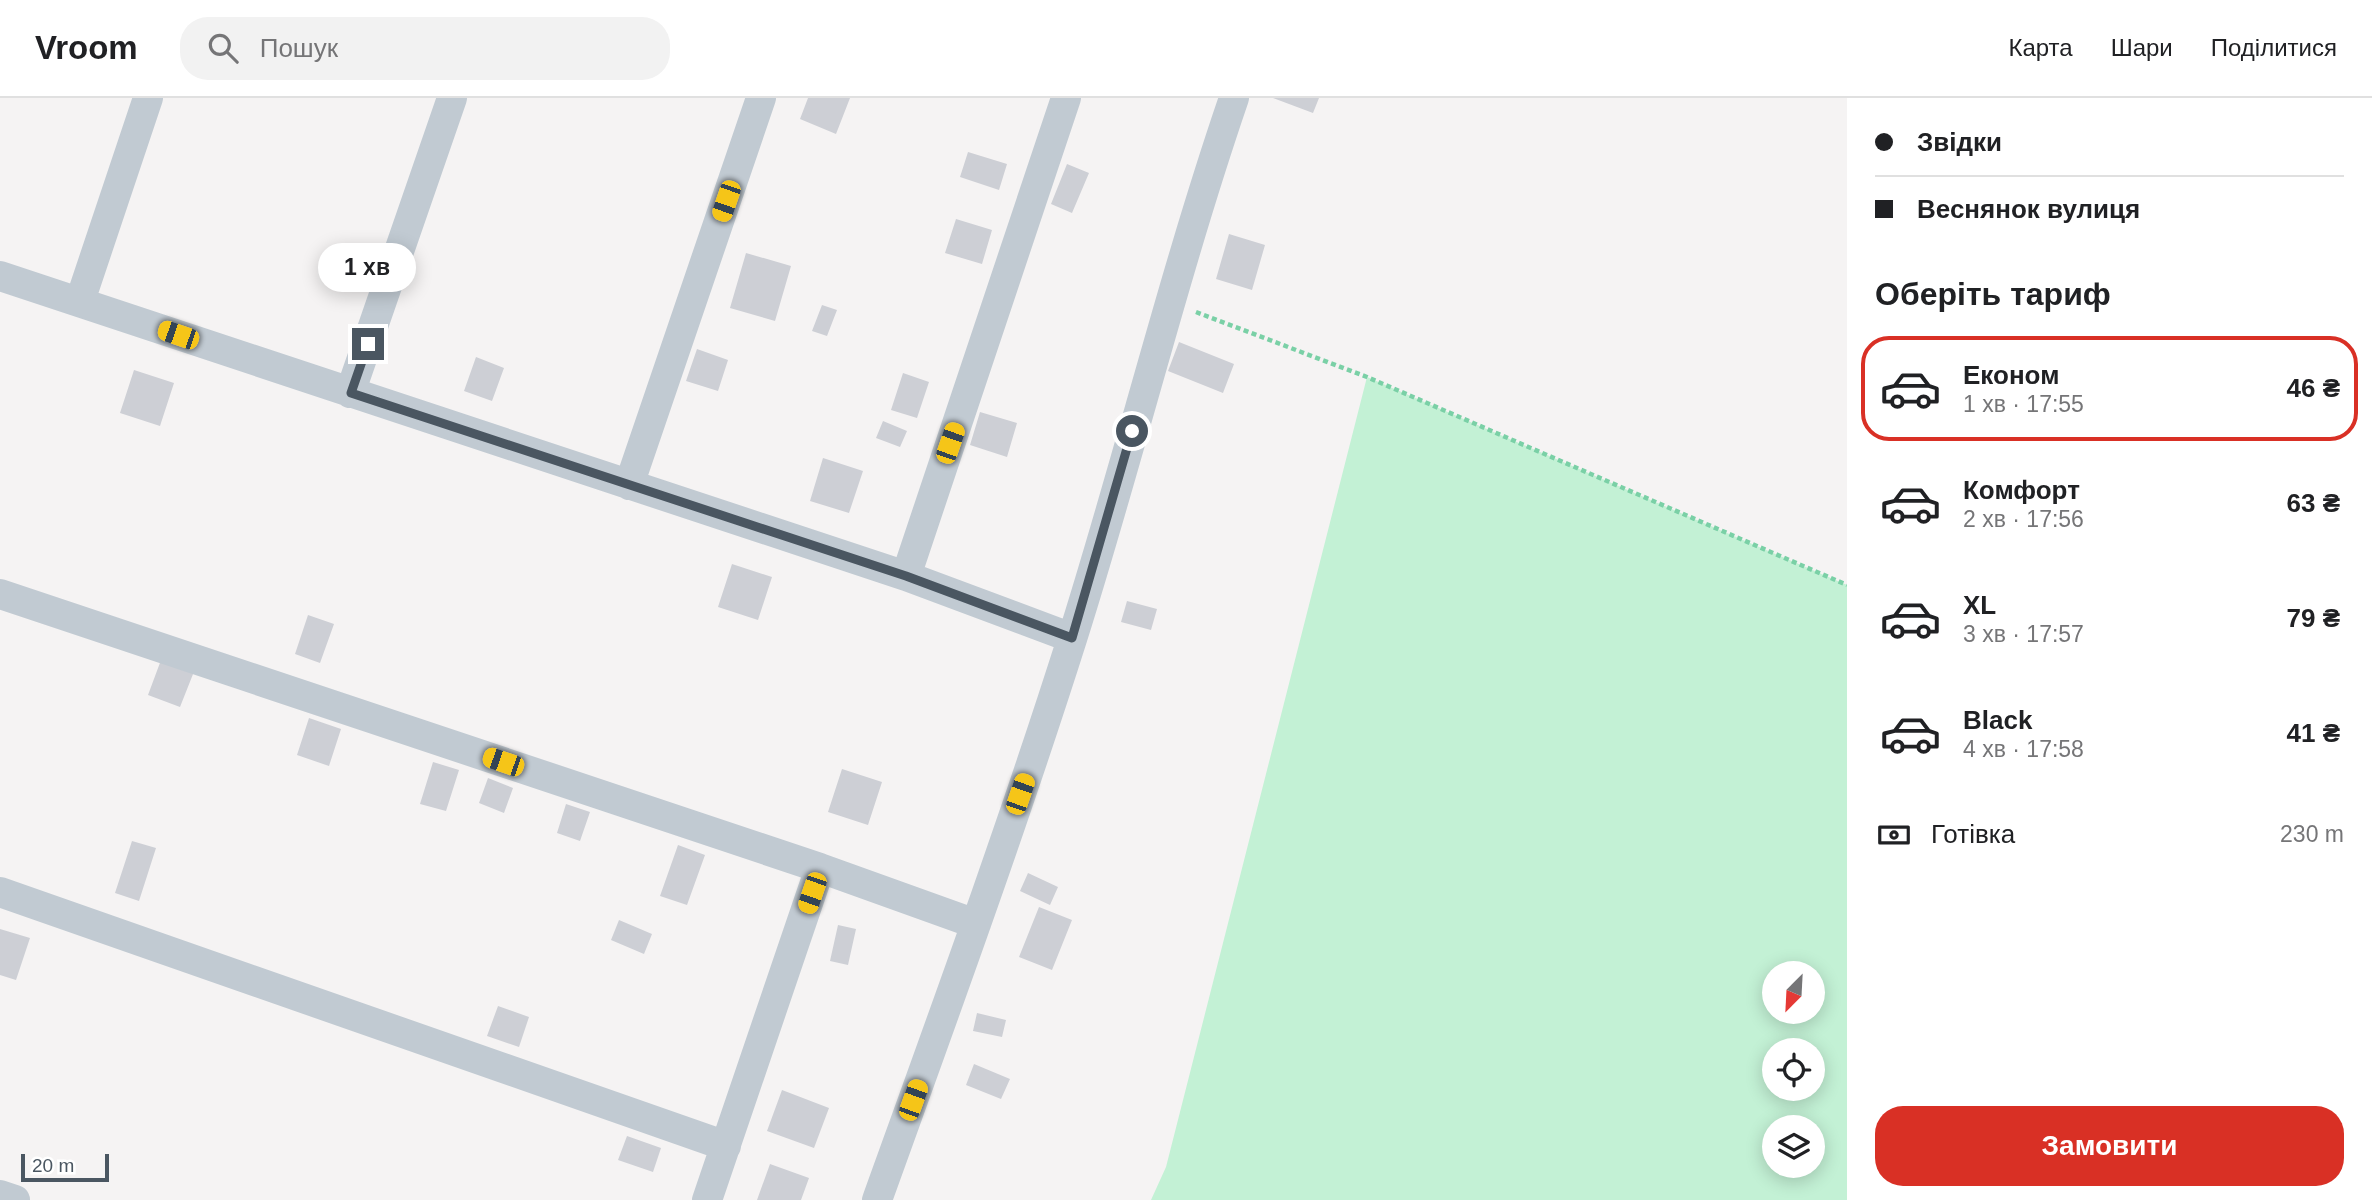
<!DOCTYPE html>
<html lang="uk">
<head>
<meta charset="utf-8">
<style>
  :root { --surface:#fff; --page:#f2f2f2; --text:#202124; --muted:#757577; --line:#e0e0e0; --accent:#d93025 }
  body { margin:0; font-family:Helvetica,sans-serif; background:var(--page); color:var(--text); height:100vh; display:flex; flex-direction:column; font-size:26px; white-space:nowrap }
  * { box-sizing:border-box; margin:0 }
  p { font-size:23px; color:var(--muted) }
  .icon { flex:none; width:38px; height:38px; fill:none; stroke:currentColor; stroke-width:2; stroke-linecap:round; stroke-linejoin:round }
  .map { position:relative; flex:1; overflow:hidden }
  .panel { display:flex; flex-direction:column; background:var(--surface); width:525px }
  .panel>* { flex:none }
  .banner { display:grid; align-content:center; height:154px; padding:0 28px; background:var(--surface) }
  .needle { width:46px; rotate:204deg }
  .controls { position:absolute; left:1762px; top:863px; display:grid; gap:14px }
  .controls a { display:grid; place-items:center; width:63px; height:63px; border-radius:50%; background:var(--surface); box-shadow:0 4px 18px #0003; font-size:35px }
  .scale { position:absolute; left:21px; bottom:18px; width:88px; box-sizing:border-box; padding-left:7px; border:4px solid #4a5661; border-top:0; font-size:19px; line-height:24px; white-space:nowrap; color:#4a5661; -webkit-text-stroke:5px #fff; paint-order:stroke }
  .end { position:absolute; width:32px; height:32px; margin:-16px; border:9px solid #4a5661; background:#fff; box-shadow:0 0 0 4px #fff }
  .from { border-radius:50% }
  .bubble { position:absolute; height:49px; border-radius:24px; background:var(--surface); box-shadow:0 4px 18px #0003; font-size:23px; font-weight:600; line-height:49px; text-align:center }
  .car { position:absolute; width:21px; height:42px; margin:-21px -10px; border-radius:9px; box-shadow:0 0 5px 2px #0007; background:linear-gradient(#f5c518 24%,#345 0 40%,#f5c518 0 76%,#345 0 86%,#f5c518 0) }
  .banner b { display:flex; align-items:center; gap:24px; height:66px; font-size:26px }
  .banner b+b { border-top:2px solid var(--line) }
  .banner i { width:18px; height:18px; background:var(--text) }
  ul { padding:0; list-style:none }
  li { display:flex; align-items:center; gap:21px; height:105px; margin:0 14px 10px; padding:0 14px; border:4px solid transparent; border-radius:28px }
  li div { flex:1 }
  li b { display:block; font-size:26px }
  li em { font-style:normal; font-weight:600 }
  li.selected { border-color:var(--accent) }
  li>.icon { width:63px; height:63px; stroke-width:1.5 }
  h2 { padding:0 28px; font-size:32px; line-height:84px }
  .pay { display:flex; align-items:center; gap:18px; height:77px; padding:0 28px; font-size:26px }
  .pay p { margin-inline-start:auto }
  .button { display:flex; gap:14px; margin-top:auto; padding:14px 28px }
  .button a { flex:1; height:80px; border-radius:28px; background:var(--accent); color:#fff; font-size:28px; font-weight:600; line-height:80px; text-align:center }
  header { display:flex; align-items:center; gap:42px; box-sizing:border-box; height:98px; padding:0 35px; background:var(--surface); border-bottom:2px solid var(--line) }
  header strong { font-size:33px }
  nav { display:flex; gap:38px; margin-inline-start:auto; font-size:24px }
  .search { width:490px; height:63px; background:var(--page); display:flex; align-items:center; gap:18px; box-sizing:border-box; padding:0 24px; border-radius:28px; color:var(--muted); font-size:26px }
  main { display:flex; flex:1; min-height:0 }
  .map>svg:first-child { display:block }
  .green { fill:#c3f1d5; fill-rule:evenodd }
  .building { fill:#cdcfd5 }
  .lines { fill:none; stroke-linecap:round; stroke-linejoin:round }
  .path { stroke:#7ad0a6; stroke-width:4.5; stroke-dasharray:5 3.5; stroke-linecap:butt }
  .street { stroke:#c1cad2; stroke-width:30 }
  .route { stroke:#4a5661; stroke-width:9 }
</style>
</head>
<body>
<header>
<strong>Vroom</strong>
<div class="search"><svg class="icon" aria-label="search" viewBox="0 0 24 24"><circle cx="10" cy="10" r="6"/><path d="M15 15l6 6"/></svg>Пошук</div>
<nav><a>Карта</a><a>Шари</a><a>Поділитися</a></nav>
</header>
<main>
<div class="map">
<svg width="1847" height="1102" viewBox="0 0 1847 1102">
  <rect width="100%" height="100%" fill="#f5f3f3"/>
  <path class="green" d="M1367 279 1847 487V1102H1151L1166 1069ZM1774 875H1813V914H1774ZM1774 952H1813V990H1774ZM1774 1029H1813V1068H1774Z"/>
  <path class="building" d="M808 0H850L836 36 800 21Z
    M1273 0H1319L1313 15Z
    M968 54 1007 66 999 92 960 79Z
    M1067 66 1089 75 1072 115 1051 106Z
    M956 121 992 132 982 166 945 155Z
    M1229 136 1265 147 1252 192 1216 181Z
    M746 155 791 168 775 223 730 210Z
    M822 207 837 212 827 238 812 233Z
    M1179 244 1234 266 1223 295 1168 273Z
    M697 251 728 262 718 293 686 283Z
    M476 259 504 270 492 303 464 293Z
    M134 272 174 285 160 328 120 315Z
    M903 275 929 284 917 320 891 312Z
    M980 314 1017 325 1007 359 970 347Z
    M883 323 907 333 900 349 876 340Z
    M823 360 863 373 849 415 810 403Z
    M732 466 772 479 758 522 718 509Z
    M1127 503 1157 511 1151 532 1121 524Z
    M308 517 334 526 320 565 295 556Z
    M164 554 197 566 180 609 148 597Z
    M309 620 341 631 329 668 297 657Z
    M433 664 459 672 446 713 420 706Z
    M842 671 882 684 868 727 828 714Z
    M488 680 513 690 504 715 479 705Z
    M566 706 590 714 580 743 557 735Z
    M132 743 156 750 139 803 115 795Z
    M678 747 705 757 687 807 660 798Z
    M1028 775 1058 789 1050 807 1020 793Z
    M1039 809 1072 822 1052 872 1019 859Z
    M619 822 652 836 644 856 611 842Z
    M838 827 856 831 848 867 830 863Z
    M0 831 30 840 16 882 0 877Z
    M498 908 529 919 519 949 487 938Z
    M977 915 1006 922 1002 939 973 933Z
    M974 966 1010 981 1001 1001 966 987Z
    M782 992 829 1010 814 1050 767 1033Z
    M627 1038 661 1050 653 1074 618 1062Z
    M770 1066 809 1080 801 1102H757Z"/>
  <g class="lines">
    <path class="path" d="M1196 214 1367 279 1847 487"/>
    <path class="street" d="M0 178 906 478 1072 540
      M80 203 148 0
      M350 295 452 0
      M629 387 761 0
      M906 478 1066 0
      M0 496 820 770 976 826
      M0 794 726 1048
      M0 1097 15 1102
      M707 1102 820 770
      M877 1102C944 916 1012 730 1072 541 1129 361 1173 178 1234 0"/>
  </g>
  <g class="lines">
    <path class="route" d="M368 246 351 295 906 478 1072 540 1132 333"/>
  </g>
</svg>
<div class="controls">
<a><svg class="needle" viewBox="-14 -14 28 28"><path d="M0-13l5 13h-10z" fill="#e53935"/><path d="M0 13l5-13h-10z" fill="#757577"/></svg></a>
<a><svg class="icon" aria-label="locate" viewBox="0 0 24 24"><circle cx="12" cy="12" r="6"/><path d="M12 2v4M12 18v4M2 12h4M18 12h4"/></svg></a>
<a><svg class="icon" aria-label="layers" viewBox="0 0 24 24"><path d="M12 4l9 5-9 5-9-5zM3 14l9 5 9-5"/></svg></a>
</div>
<div class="scale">20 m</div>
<i class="end from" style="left:1132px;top:333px"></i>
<i class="end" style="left:368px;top:246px"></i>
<div class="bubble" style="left:318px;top:145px;width:98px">1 хв</div>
<i class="car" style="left:726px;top:103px;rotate:199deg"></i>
<i class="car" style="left:178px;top:237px;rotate:289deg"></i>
<i class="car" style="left:950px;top:345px;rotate:19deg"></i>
<i class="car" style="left:503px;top:664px;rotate:289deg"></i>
<i class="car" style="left:1020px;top:696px;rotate:19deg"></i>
<i class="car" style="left:812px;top:795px;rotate:199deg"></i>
<i class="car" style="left:913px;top:1002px;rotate:20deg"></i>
</div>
<section class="panel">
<div class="banner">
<b><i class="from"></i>Звідки</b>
<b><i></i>Веснянок вулиця</b>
</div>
<h2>Оберіть тариф</h2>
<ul>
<li class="selected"><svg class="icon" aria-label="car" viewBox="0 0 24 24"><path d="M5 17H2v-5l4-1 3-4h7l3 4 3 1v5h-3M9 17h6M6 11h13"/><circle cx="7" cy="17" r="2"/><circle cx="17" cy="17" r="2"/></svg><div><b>Економ</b><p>1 хв · 17:55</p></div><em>46 ₴</em></li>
<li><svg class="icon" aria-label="car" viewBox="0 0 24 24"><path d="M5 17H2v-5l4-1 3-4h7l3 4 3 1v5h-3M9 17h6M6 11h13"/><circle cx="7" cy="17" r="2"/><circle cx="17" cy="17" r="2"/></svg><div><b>Комфорт</b><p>2 хв · 17:56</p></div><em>63 ₴</em></li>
<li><svg class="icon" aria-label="car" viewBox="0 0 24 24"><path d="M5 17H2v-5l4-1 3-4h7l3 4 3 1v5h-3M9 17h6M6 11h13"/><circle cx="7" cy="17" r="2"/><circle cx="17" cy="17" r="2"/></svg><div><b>XL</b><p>3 хв · 17:57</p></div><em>79 ₴</em></li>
<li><svg class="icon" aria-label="car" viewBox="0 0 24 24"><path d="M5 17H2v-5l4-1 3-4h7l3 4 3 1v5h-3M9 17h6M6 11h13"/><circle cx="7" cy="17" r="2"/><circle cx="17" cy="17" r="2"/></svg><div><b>Black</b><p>4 хв · 17:58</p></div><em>41 ₴</em></li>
</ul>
<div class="pay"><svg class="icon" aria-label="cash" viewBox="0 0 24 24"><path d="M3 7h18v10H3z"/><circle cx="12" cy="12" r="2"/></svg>Готівка<p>230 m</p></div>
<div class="button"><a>Замовити</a></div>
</section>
</main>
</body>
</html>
